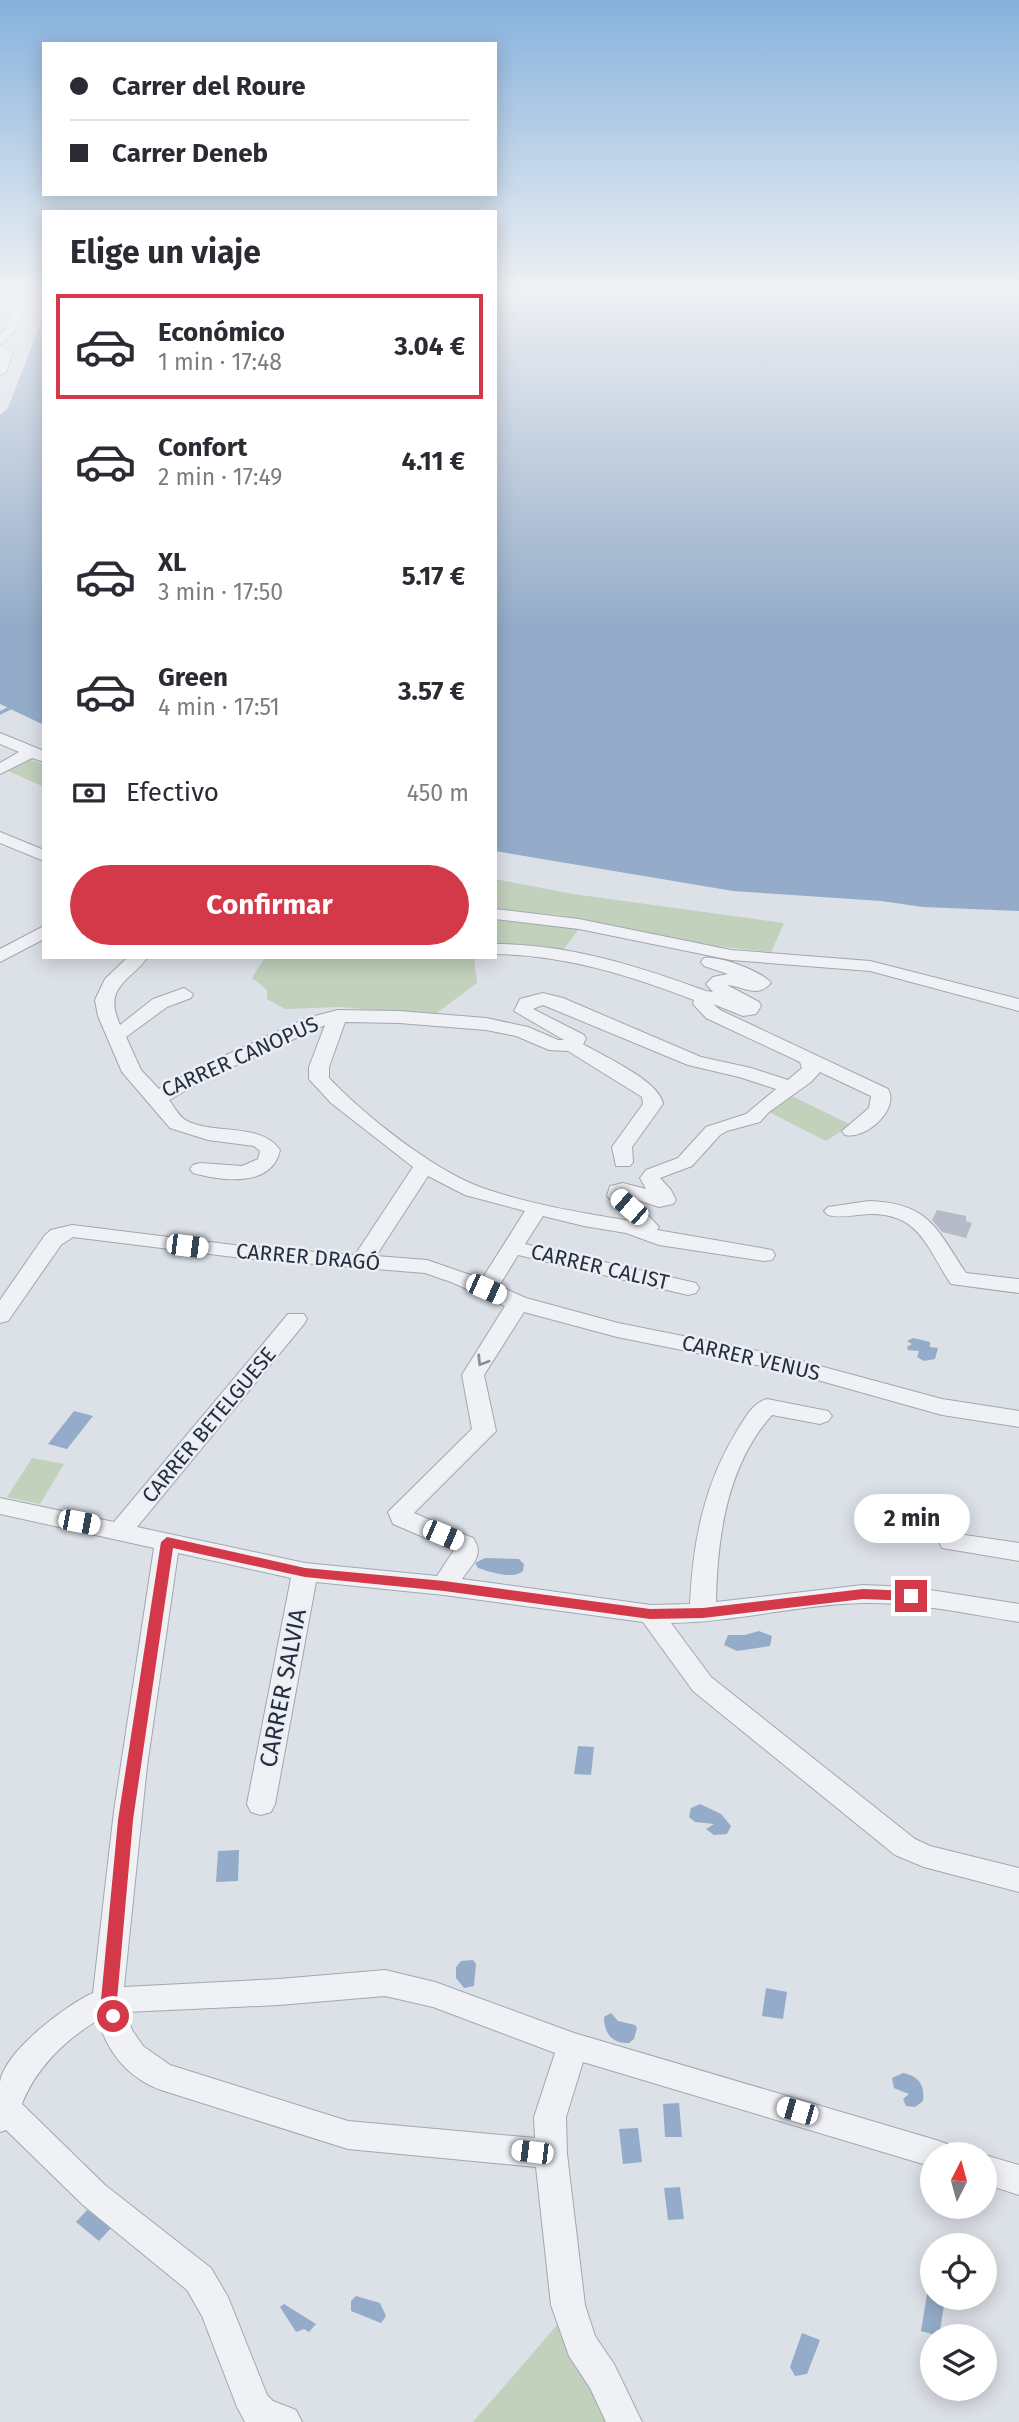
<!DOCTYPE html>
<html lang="es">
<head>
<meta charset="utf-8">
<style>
  :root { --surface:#fff; --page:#f7f7f7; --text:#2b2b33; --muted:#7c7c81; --line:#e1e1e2; --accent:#d43949 }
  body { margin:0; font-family:"Fira Sans",sans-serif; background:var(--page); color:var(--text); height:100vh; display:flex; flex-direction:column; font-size:26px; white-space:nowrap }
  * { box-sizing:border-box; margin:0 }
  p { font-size:23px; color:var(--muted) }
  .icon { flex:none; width:38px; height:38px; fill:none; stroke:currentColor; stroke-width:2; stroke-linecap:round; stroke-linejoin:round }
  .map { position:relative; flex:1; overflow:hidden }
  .panel { position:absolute; left:42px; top:210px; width:455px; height:749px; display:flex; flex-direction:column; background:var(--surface); border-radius:0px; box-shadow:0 4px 18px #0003 }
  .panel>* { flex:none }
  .banner { position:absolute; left:42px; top:42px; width:455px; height:154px; border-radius:0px; box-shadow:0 4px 18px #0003; display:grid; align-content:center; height:154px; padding:0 28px; background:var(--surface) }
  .needle { width:46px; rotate:6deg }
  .fabs { position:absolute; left:920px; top:2142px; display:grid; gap:14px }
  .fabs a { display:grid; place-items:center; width:77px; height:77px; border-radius:50%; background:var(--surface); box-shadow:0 4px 18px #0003; font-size:35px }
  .end { position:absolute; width:32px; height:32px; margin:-16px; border:9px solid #d43949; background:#fff; box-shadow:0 0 0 4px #fff }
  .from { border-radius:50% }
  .bubble { position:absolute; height:49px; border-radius:24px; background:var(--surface); box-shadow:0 4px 18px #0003; font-size:23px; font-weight:700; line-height:49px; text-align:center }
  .car { position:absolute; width:21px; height:42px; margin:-21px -10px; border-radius:9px; box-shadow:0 0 5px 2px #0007; background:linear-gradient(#fff 24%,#345 0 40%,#fff 0 76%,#345 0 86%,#fff 0) }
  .banner b { display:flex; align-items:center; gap:24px; height:66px; font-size:26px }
  .banner b+b { border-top:2px solid var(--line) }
  .banner i { width:18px; height:18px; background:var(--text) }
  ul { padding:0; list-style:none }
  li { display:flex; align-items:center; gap:21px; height:105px; margin:0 14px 10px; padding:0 14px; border:4px solid transparent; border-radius:0px }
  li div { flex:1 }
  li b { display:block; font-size:26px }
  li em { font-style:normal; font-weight:700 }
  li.active { border-color:var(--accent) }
  li>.icon { width:63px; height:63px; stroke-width:1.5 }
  h2 { padding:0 28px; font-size:32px; line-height:84px }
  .pay { display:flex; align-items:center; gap:18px; height:77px; padding:0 28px; font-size:26px }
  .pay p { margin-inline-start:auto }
  .cta { display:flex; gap:14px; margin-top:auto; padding:14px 28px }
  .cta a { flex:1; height:80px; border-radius:42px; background:var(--accent); color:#fff; font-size:28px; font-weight:700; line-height:80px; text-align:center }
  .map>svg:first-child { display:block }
  .green { fill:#c1d1bc }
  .water { fill:#94acc9 }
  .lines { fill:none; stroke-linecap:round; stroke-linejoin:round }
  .stream { stroke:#94acc9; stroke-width:3.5 }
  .building { fill:#b6bbc7 }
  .minor-casing { stroke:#a1a7b1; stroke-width:2 }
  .minor { fill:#eff1f5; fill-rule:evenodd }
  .oneway { stroke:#8a8f9a }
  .route { fill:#d43949 }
  .labels { text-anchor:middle; stroke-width:5; stroke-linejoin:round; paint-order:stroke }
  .street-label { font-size:21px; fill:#252d3e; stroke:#ebeff5 }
  .near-street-label { font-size:24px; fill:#252d3e; stroke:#ebeff5 }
</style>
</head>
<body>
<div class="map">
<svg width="1019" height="2422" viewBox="0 0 1019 2422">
  <rect width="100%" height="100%" fill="#dce0e7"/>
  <path class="green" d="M27 759 44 764V787L6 770Z
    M495 879 573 894 784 923 771 952 715 946 559 915 495 909Z
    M495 920 579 929 562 951 495 944Z
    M265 957H474L477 983 434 1015 340 1007 285 1009 267 999V990L252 978Z
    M792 1096 851 1125 826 1141 767 1111Z
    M32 1458 64 1464 40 1504 7 1497Z
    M559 2323 612 2422H473Z"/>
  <path class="water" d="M495 288H1019V911L923 907 881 901 733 891 495 851Z
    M44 314V725L0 704V415L8 408Z
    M913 1338 930 1342V1347L938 1348 935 1359 924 1361 917 1357 919 1351 908 1350 907 1347 912 1344 907 1341Z
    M74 1411 93 1416 67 1449 48 1444Z
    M485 1558 519 1559 524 1564 523 1571C512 1580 491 1572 478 1568L475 1563Z
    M759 1631 772 1636 770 1646 737 1651 724 1645 728 1635H745Z
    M578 1746 594 1747 591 1775 574 1774Z
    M700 1804 721 1814 731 1826 727 1834 714 1835 706 1829 714 1824 695 1822 689 1817 691 1808Z
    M239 1850 238 1881 216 1882 218 1851Z
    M473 1960 476 1964 474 1986 464 1988 456 1978V1967L461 1961Z
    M766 1988 787 1992 783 2019 762 2016Z
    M611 2013 618 2021 635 2025 637 2028 634 2039 629 2043C612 2044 604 2033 604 2017Z
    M903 2073C919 2076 925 2085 923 2101L915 2107 906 2106 903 2099 909 2094 894 2088 892 2078Z
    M679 2103 682 2137H665L663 2104Z
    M638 2128 642 2162 623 2164 619 2129Z
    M680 2187 684 2219 668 2220 664 2188Z
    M87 2210 111 2228 99 2241 76 2222Z
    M927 2294 945 2299 939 2336 921 2331Z
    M356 2296 380 2303 386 2316 381 2323 351 2311V2301Z
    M284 2304 316 2324 309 2332 304 2329 296 2332 280 2307Z
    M802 2333 820 2340 807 2374 795 2376 790 2367Z"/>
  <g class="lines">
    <path class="stream" d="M0 713 10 708"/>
  </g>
  <path class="building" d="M937 1210 966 1216V1221L972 1223 966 1238 942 1232 932 1220Z"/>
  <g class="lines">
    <g class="minor-casing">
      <path id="minor" d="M10 297 25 307 15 331 0 344V335L5 330 14 308 5 300Z
        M0 345 13 353 6 372 0 375Z
        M0 733 44 751V762L32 758 0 774V763L19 752 0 744Z
        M0 832 44 850V861L0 843Z
        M495 909 579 919 731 950 870 961 1019 999V1011L870 971 731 960 579 929 495 919Z
        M44 926V939L0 962V949Z
        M495 944C569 944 638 966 706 991L713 992 706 984 713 977 728 974 704 966 701 962 704 958C718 955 762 971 771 983 757 999 744 986 727 985L759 1002 761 1006 756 1014 743 1016 713 1004 720 1010 888 1089C900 1110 865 1140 845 1135L842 1131 869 1108 871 1096 820 1072 811 1082 769 1112 760 1122 727 1131 720 1135 692 1166 660 1178 671 1190 676 1200 673 1204 659 1207 632 1198 659 1227 657 1230 772 1250 775 1255 772 1260 764 1261 659 1245 626 1233 584 1226 543 1216 525 1244 696 1283 699 1288 696 1293 688 1295 518 1255 499 1286 526 1298 618 1323 783 1356 942 1399 1019 1411V1427L942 1415 782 1370 617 1337 524 1312 484 1375 496 1431 414 1513 473 1538C485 1555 472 1564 462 1579L651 1605 690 1604C693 1540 704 1484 738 1429 746 1417 752 1403 767 1399L828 1411 832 1416 828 1421 820 1424 772 1415C727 1465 717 1538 716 1602L863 1585 911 1587 1019 1604V1622C968 1614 916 1602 864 1603 801 1604 736 1622 671 1623L711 1677 915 1839 930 1846 1019 1868V1892L924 1867 895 1855 693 1691 643 1622 444 1595 316 1582 275 1804 271 1812 261 1815 251 1812 247 1804 291 1578 178 1553 147 1766 124 1987 279 1979 385 1970 435 1982 574 2033 936 2140 947 2144 952 2154H933V2167L583 2062 566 2117 567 2154 585 2305 595 2336 614 2364 642 2422H606L590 2388 569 2356 551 2305 536 2167 348 2149 161 2090C128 2078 108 2053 98 2020 66 2039 35 2069 22 2104L105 2185 211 2268 228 2297 267 2395 273 2401 296 2410 302 2422H245L237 2407 202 2316 187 2290 83 2205 6 2130 0 2132C0 2116 0 2098 0 2082 5 2051 66 2005 93 1993L114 1811 154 1548 0 1514V1498L114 1522 288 1314H304L307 1319 304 1324 137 1527 305 1563 437 1576 454 1550 393 1524 388 1512 472 1429 462 1375 505 1306 451 1282 425 1273 242 1258 73 1237 61 1245 8 1321 0 1323V1300L45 1235 51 1230 72 1225 242 1246 355 1255 413 1167 331 1103 309 1079V1067L325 1025 212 1076 169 1100C174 1106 179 1117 187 1121 215 1135 260 1122 280 1150 272 1188 222 1181 193 1173L190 1169 193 1165 200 1163 242 1166 258 1159 260 1151 254 1146 208 1140 170 1128 122 1072 98 1016 95 1000 105 979 128 957H148C128 983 103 987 120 1025L153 999 184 988 193 994 191 998 167 1007 126 1037 141 1070 159 1089 198 1068 307 1018 338 1010 399 1011 486 1018 528 1027 558 1040H564L514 1011 520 999 543 993 563 998 701 1057 751 1068 788 1080 802 1068 800 1062 706 1018 693 1004 694 1000C629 975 565 955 495 954ZM543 1005 688 1065 739 1077 776 1089 746 1114 706 1127 678 1158 646 1170 640 1178 646 1189 623 1183 610 1186 607 1196 631 1221C582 1213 527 1204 480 1187 432 1169 364 1115 329 1078V1067L345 1022 399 1023 486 1030 516 1036 549 1050 568 1051 642 1097 643 1104 612 1147 616 1166H630L633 1162 632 1147 663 1104C660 1081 603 1056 583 1044L586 1039 584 1035 533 1009ZM428 1176 465 1195 525 1211 482 1279 427 1260 376 1256ZM385 1996 433 2007 555 2053 534 2117 535 2138 348 2121 170 2065 143 2046 132 2030 126 2012 279 2005Z
        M869 1201C929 1203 936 1228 966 1273L1019 1279V1293L951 1284C927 1249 921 1214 871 1214 857 1214 841 1219 828 1215L824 1211 828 1207Z
        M951 1533 1019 1543V1561L942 1548 939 1542 942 1536Z
        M985 2155 1019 2165V2195L985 2184Z"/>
    </g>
    <use href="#minor" class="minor"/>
  </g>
  <defs><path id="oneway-chevron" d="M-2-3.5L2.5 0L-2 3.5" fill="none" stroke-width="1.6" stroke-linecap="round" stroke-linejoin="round" transform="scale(1.75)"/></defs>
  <use class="oneway" href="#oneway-chevron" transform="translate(482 1361) rotate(122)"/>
  <linearGradient id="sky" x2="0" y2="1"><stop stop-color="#86b1dc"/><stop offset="0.46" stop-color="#eff1f4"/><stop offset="1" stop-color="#eff1f4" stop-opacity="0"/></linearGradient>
  <rect width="1019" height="627" fill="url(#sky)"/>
  <path class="route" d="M167 1537 305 1568 444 1581 650 1609 703 1608 863 1589 911 1591 918 1596 911 1601 863 1599 703 1618 650 1619 444 1591 305 1577 173 1548 133 1820 117 2000 121 2016 119 2021H107L101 2000 118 1820 161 1542Z"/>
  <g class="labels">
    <g class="street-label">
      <text transform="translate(240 1057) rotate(-24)" y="7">CARRER CANOPUS</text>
      <text transform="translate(308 1257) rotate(5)" y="7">CARRER DRAGÓ</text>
      <text transform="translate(600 1267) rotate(13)" y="7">CARRER CALIST</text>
      <text transform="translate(751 1358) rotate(13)" y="7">CARRER VENUS</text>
      <text transform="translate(209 1425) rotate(-50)" y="7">CARRER BETELGUESE</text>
    </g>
    <g class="near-street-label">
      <text transform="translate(283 1688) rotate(-79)" y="8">CARRER SALVIA</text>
    </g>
  </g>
</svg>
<div class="fabs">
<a><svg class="needle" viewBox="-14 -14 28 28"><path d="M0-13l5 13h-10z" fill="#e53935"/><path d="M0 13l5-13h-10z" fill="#7c7c81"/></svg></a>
<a><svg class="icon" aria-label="locate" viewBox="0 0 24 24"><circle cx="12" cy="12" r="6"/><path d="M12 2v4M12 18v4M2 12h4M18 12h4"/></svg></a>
<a><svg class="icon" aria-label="layers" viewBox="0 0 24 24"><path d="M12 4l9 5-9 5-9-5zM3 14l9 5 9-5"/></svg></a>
</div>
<i class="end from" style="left:113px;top:2016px"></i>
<i class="end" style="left:911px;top:1596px"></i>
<div class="bubble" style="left:854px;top:1494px;width:116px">2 min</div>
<i class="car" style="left:629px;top:1207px;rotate:311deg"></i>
<i class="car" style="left:187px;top:1246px;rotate:97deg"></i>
<i class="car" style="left:486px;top:1289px;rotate:114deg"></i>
<i class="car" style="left:79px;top:1522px;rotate:101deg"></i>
<i class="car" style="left:443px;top:1535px;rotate:113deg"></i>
<i class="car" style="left:797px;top:2111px;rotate:286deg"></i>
<i class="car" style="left:532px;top:2152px;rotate:277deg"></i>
<div class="banner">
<b><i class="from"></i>Carrer del Roure</b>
<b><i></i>Carrer Deneb</b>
</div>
<section class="panel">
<h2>Elige un viaje</h2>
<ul>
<li class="active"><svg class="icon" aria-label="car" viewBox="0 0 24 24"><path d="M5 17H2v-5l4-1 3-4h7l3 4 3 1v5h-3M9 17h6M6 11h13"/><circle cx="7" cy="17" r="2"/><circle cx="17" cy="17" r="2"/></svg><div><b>Económico</b><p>1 min · 17:48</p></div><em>3.04 €</em></li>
<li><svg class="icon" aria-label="car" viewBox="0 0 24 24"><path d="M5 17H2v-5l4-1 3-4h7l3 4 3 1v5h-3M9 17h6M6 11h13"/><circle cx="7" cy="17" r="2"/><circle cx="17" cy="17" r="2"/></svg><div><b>Confort</b><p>2 min · 17:49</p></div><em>4.11 €</em></li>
<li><svg class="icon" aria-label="car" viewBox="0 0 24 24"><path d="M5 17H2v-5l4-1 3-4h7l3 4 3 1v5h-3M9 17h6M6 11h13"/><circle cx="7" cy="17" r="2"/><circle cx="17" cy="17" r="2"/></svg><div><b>XL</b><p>3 min · 17:50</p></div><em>5.17 €</em></li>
<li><svg class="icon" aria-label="car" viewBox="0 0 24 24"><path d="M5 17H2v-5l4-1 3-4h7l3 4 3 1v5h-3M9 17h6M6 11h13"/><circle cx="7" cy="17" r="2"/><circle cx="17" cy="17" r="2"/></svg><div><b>Green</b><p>4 min · 17:51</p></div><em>3.57 €</em></li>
</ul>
<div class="pay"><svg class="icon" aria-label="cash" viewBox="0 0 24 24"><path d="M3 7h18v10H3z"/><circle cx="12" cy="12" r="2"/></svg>Efectivo<p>450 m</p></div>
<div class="cta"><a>Confirmar</a></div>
</section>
</div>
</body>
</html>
